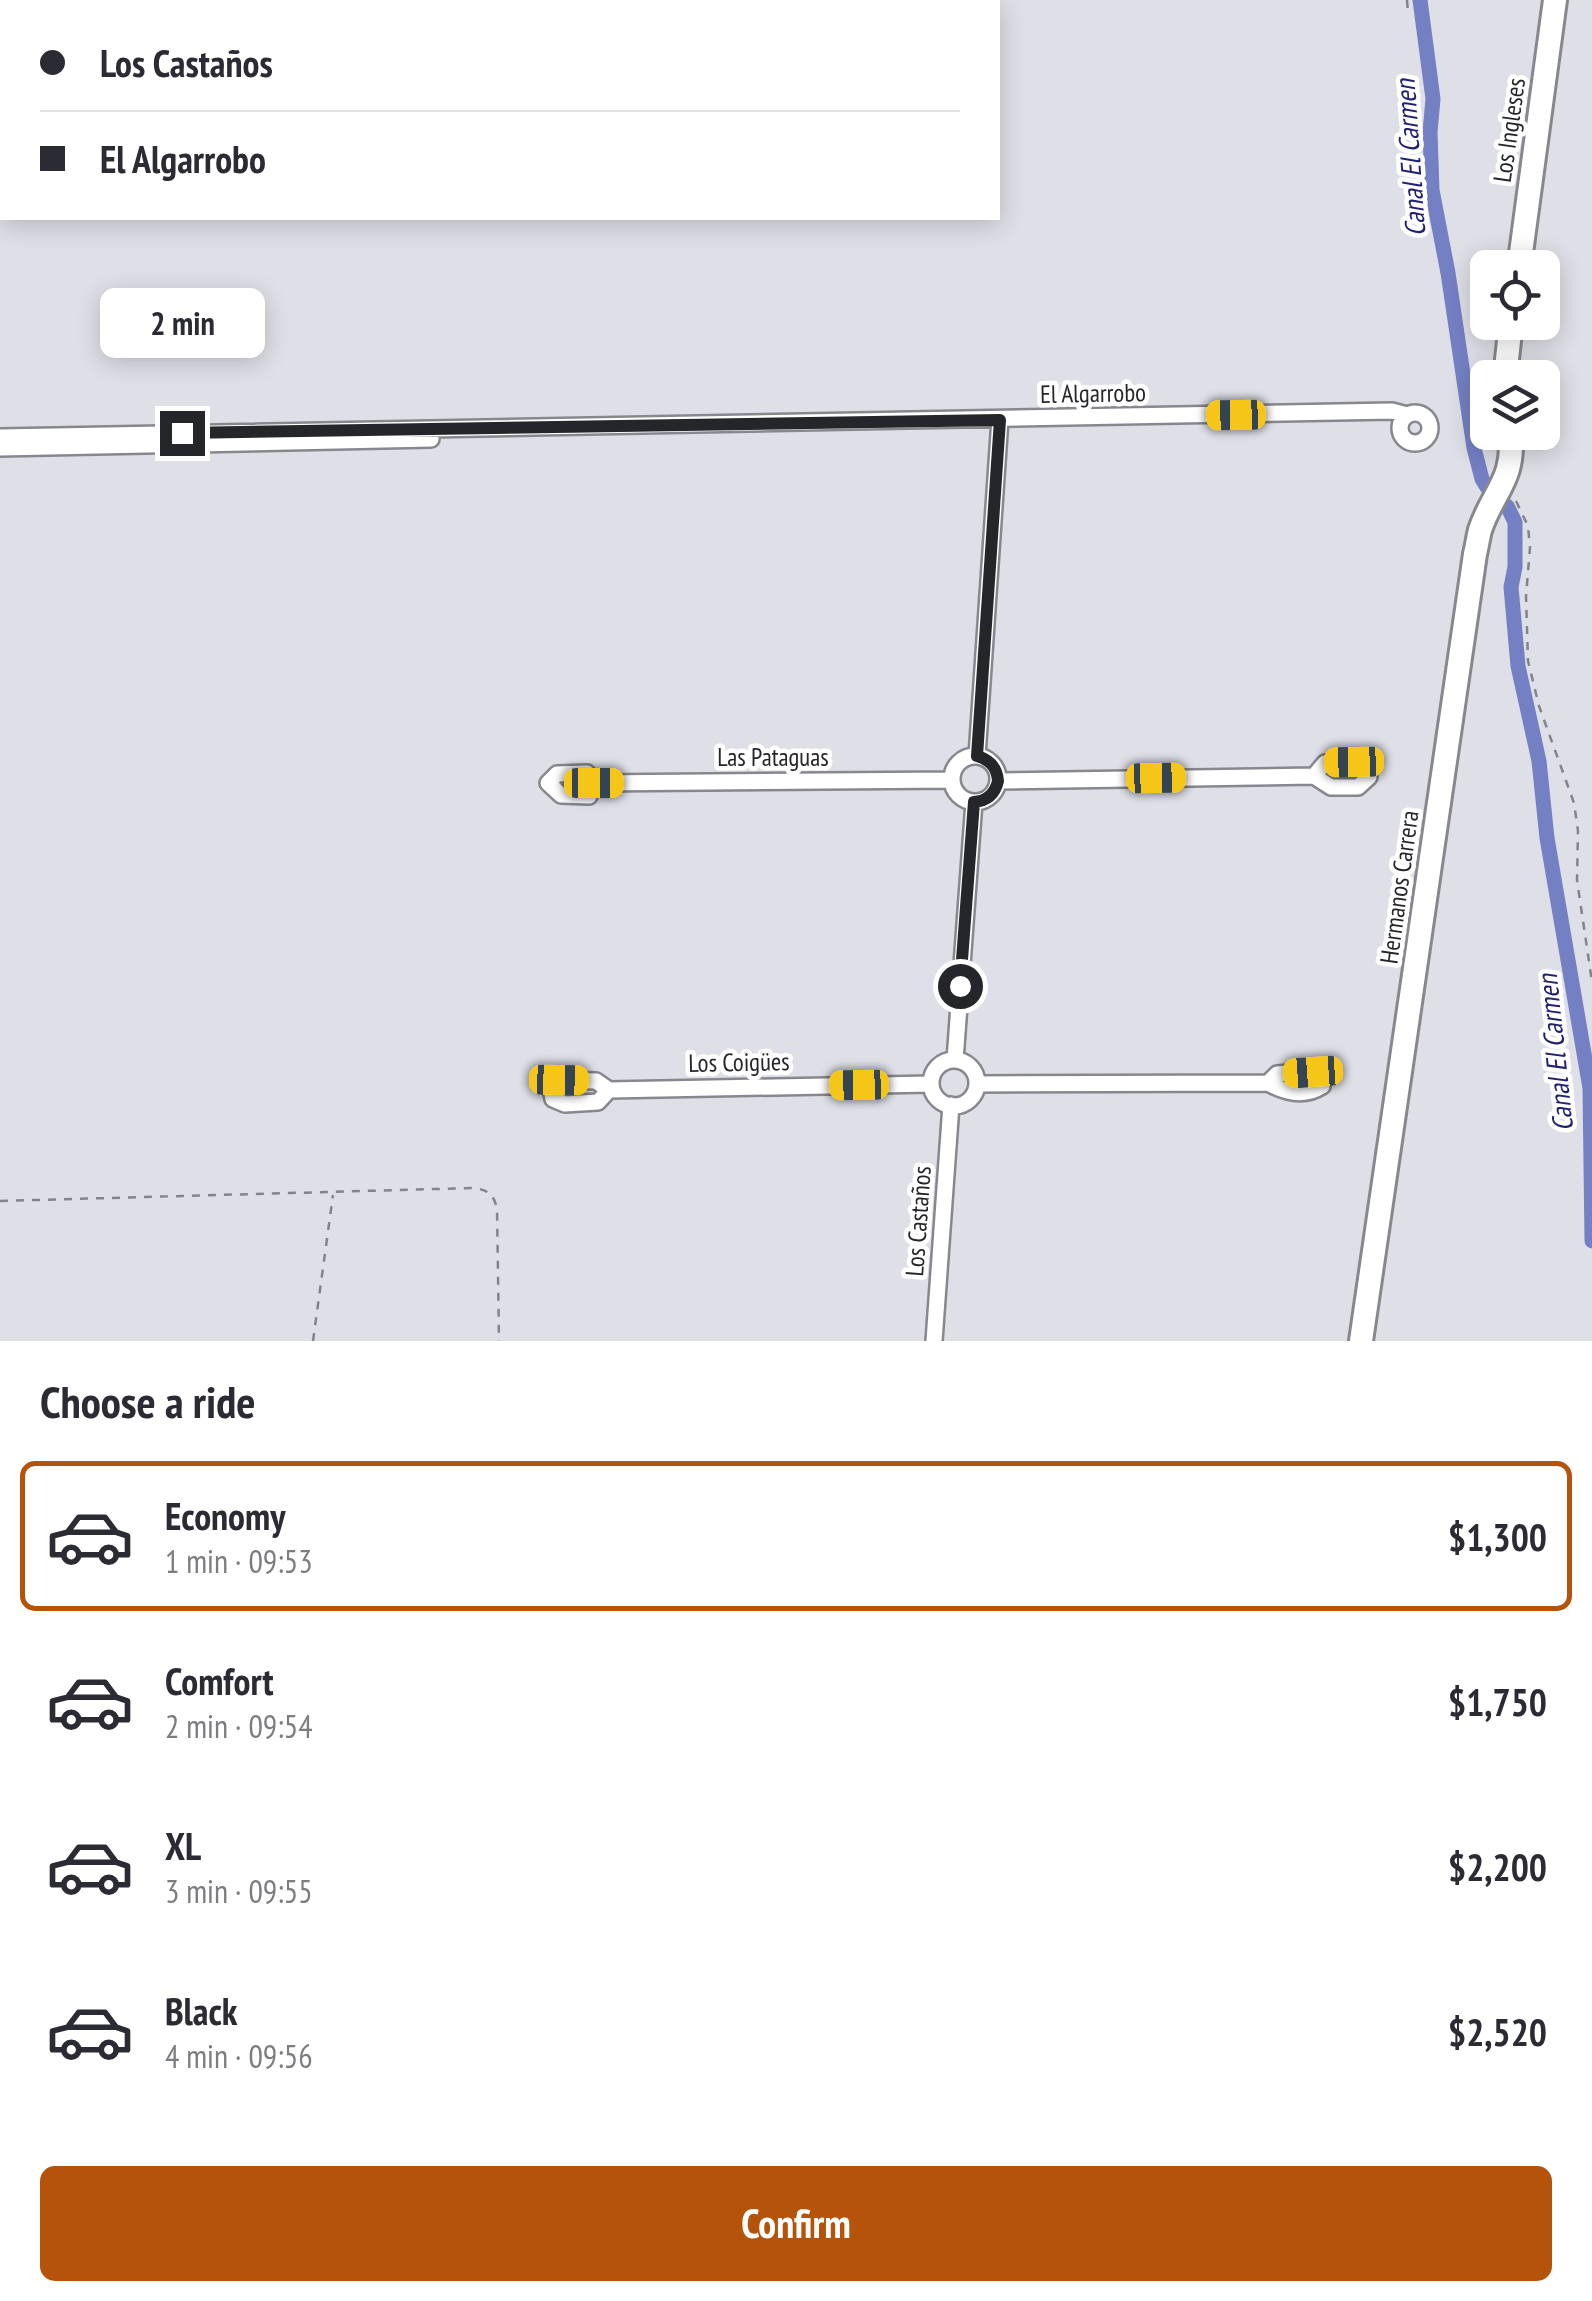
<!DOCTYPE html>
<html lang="en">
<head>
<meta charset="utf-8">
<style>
  :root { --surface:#fff; --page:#f7f7f7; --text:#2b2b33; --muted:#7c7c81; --line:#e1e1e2; --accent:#b45309 }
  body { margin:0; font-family:"PT Sans Narrow",sans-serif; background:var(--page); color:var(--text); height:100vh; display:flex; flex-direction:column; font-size:38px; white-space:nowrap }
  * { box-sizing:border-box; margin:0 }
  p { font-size:32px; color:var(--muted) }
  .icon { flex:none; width:55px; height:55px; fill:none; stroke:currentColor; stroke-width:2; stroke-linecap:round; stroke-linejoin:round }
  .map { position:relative; height:1341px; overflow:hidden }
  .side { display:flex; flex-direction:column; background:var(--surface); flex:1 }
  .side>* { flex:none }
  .guide { position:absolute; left:0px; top:0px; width:1000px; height:220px; box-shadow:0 5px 25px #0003; display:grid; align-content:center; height:220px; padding:0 40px; background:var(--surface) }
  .tools { position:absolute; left:1470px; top:250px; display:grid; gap:20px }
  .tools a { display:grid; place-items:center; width:90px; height:90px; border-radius:15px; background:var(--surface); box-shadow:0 5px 25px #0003; font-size:50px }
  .end { position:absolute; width:45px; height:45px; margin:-22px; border:12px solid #252629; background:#fff; box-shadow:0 0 0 5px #fff }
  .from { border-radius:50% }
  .bubble { position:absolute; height:70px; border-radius:15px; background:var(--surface); box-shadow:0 5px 25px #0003; font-size:32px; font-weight:700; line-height:70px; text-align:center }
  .car { position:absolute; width:30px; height:60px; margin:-30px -15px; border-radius:12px; box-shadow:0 0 8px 2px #0007; background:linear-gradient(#f5c518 24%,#345 0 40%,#f5c518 0 76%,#345 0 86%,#f5c518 0) }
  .guide b { display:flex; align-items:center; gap:35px; height:95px; font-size:38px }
  .guide b+b { border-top:2px solid var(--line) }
  .guide i { width:25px; height:25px; background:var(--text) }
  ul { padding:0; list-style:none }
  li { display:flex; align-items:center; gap:30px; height:150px; margin:0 20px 15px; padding:0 20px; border:5px solid transparent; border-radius:15px }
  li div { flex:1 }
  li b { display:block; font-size:38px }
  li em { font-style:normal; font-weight:700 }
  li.selected { border-color:var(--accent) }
  li>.icon { width:90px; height:90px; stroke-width:1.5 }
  h2 { padding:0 40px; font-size:45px; line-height:120px }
  .action { display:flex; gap:20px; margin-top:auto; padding:20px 40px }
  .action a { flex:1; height:115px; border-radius:15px; background:var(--accent); color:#fff; font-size:40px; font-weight:700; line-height:115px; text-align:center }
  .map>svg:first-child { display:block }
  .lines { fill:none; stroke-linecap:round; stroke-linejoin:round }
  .canal { stroke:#7480c4; stroke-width:15 }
  .street-casing { stroke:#86888e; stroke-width:20 }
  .secondary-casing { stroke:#86888e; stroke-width:28 }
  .path { stroke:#838489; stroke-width:2.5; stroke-dasharray:8 8; stroke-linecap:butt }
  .street { stroke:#fff; stroke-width:15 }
  .secondary { stroke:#fff; stroke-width:22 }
  .route { stroke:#252629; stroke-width:12 }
  .labels { text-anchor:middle; stroke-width:9; stroke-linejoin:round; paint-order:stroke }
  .street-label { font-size:25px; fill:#252629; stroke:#fff }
  .water-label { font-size:28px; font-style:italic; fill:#202171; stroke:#fff }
</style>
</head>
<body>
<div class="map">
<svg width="1592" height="1341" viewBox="0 0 1592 1341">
  <rect width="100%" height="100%" fill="#dfe0e7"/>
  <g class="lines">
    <path class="canal" d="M1420 0 1433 99 1430 132 1432 190 1448 273 1474 448 1482 479 1487 487
      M1507 506 1515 522V567L1511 587 1518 666 1539 761 1547 838 1590 1088 1592 1241"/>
    <g class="street-casing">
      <path id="street" d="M1400 428a15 15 0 1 1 30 0a15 15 0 1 1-30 0Z
        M0 437 1392 411 1407 415
        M0 448 431 439
        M977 756 1000 419
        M952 779a23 23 0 1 1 46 0a23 23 0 1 1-46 0Z
        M1354 762 1369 777 1358 787H1331L1314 776 1325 763Z
        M587 773 594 783 589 796 561 795 548 783 557 774Z
        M998 781 1314 776
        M594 783 952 780
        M955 1060 974 802
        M931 1083a23 23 0 1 1 46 0a23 23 0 1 1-46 0Z
        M1313 1071 1321 1074 1322 1086C1305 1097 1286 1093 1268 1083L1277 1074Z
        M559 1080 596 1081 609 1090 598 1102 565 1104 553 1099 551 1089Z
        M977 1084 1268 1083
        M609 1090 931 1084
        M934 1341 951 1105"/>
    </g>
    <g class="secondary-casing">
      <path id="secondary" d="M1519 268 1555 0
        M1505 378 1511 322
        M1361 1341 1475 554C1477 546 1478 538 1480 530 1493 491 1516 479 1510 432"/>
    </g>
    <path class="path" d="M1407 0 1408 14
      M1516 501 1528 526 1530 548 1526 596 1528 661 1539 706 1574 803 1578 831 1577 880 1592 982
      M0 1201 472 1188C487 1189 494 1194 497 1209L499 1341
      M313 1341 333 1195"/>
    <use href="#street" class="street"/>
    <use href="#secondary" class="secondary"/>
  </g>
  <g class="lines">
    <path class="route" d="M182 433 1000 420 977 756C990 760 997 767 998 781 995 794 987 801 974 802L960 986"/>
  </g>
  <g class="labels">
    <g class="street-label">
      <text transform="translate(1509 130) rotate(-82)" y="9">Los Ingleses</text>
      <text transform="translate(1093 393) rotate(-1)" y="9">El Algarrobo</text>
      <text x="773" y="766">Las Pataguas</text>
      <text transform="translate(1399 887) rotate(-82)" y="9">Hermanos Carrera</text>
      <text transform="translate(739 1062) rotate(-1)" y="9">Los Coigües</text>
      <text transform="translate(918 1221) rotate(-86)" y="9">Los Castaños</text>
    </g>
    <g class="water-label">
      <text transform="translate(1410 158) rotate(-94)" y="10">Canal El Carmen</text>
      <text transform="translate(1555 1053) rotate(-96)" y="10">Canal El Carmen</text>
    </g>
  </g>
</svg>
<div class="tools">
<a><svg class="icon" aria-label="locate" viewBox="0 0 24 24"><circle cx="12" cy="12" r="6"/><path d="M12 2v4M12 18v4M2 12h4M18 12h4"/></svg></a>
<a><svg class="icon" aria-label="layers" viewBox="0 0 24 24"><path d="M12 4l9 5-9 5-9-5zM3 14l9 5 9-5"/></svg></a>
</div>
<i class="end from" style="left:960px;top:986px"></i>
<i class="end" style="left:182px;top:433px"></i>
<div class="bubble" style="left:100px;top:288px;width:165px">2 min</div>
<i class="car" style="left:1236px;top:415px;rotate:269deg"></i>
<i class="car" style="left:1354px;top:762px;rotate:269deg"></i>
<i class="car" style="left:1156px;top:778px;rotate:89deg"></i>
<i class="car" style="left:594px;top:783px;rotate:90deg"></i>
<i class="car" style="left:1313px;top:1072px;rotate:266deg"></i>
<i class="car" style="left:559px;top:1080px;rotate:91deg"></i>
<i class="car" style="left:859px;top:1085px;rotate:269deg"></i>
<div class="guide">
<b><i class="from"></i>Los Castaños</b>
<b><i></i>El Algarrobo</b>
</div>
</div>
<section class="side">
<h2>Choose a ride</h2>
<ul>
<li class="selected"><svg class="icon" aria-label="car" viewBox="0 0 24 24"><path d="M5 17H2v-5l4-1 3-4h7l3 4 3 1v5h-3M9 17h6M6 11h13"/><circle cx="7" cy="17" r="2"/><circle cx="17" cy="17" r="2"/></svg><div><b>Economy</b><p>1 min · 09:53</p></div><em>$1,300</em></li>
<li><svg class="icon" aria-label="car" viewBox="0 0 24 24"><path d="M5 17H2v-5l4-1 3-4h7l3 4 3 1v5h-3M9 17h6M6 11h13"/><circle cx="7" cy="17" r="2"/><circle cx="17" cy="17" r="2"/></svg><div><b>Comfort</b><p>2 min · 09:54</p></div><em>$1,750</em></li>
<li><svg class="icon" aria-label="car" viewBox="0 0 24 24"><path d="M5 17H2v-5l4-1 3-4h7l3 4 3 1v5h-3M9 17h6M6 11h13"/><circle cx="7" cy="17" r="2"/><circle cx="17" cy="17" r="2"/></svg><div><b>XL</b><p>3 min · 09:55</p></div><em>$2,200</em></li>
<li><svg class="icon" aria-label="car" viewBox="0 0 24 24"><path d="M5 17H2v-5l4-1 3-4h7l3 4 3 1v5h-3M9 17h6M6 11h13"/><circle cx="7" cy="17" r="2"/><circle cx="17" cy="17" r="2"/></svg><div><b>Black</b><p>4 min · 09:56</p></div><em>$2,520</em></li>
</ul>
<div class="action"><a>Confirm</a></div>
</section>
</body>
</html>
